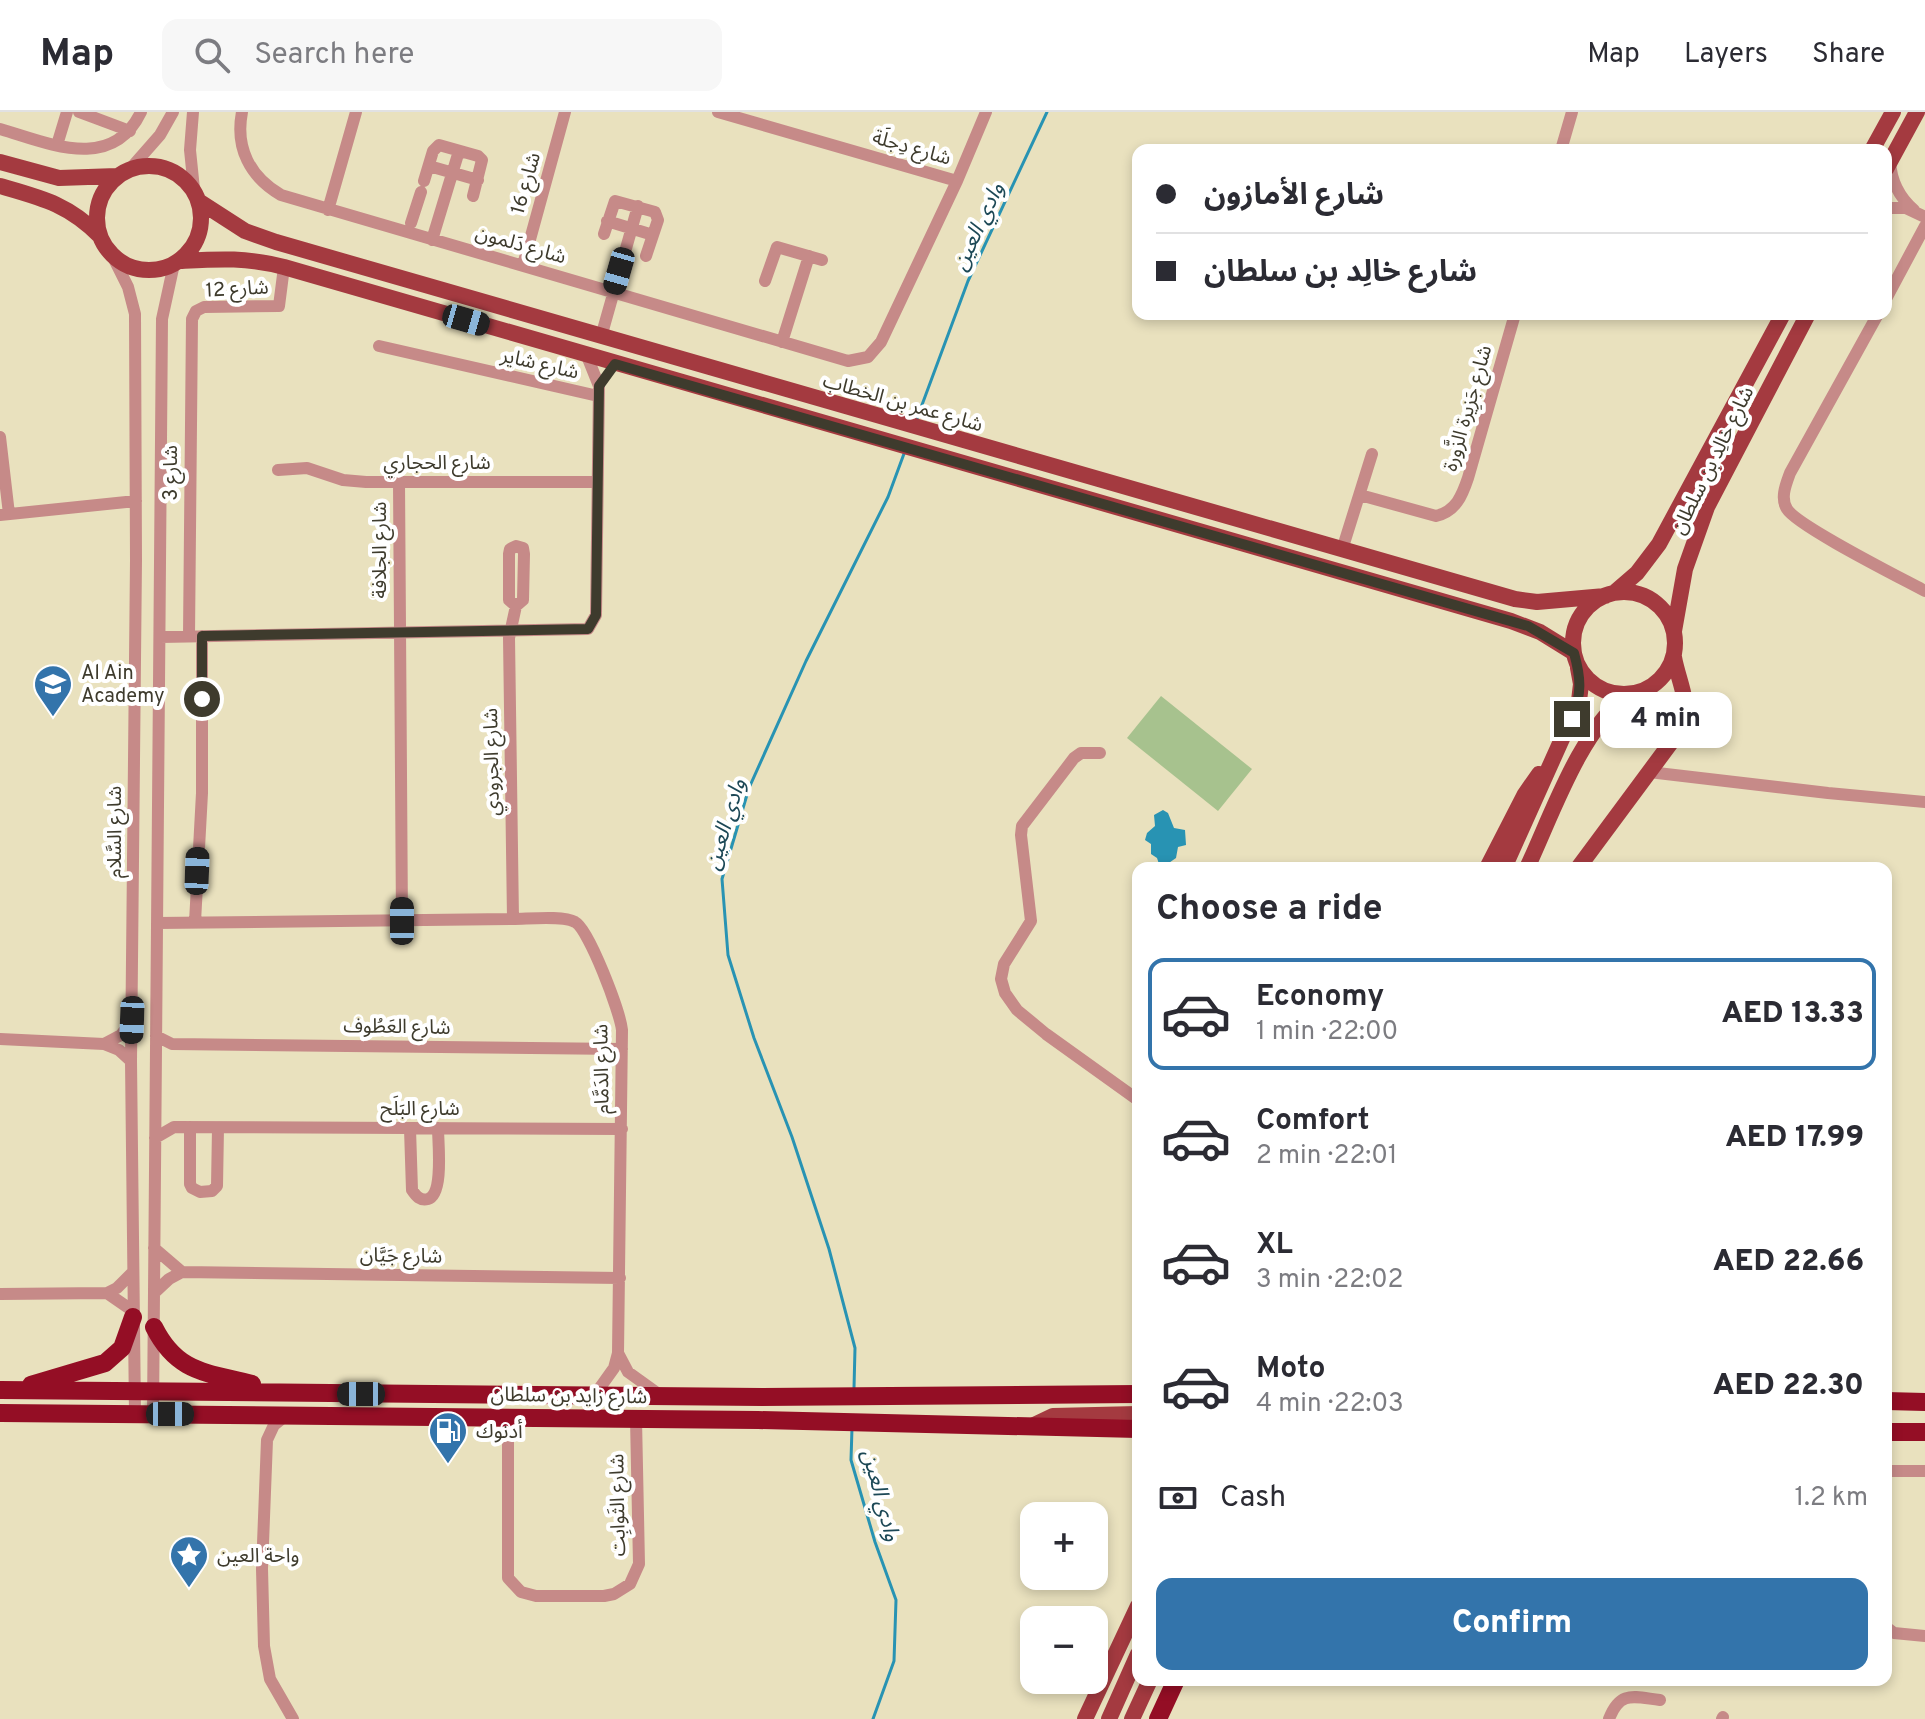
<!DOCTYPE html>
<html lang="en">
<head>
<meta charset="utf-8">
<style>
  :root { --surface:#fff; --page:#f7f7f7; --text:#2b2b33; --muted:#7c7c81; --line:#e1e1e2; --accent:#3374ab }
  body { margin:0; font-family:Overpass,"Noto Sans Arabic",sans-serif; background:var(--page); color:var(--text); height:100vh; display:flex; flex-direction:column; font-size:30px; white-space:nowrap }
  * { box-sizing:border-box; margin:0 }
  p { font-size:26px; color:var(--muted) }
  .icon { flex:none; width:44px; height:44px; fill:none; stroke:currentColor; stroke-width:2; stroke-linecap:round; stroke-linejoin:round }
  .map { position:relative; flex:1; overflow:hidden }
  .side { position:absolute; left:1132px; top:750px; width:760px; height:824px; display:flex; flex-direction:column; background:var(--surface); border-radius:16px; box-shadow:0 4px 12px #0003 }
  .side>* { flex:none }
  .hud { position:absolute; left:1132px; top:32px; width:760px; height:176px; border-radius:16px; box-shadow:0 4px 12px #0003; display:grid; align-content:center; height:176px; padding:0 24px; background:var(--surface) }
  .controls { position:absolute; left:1020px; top:1390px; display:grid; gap:16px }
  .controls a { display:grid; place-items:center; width:88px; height:88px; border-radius:16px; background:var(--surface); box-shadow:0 4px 12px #0003; font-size:40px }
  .end { position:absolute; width:36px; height:36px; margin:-18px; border:10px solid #3e3b2d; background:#fff; box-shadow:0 0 0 4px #fff }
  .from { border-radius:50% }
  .bubble { position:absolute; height:56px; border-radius:16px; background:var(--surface); box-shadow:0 4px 12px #0003; font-size:26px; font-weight:800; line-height:56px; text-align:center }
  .car { position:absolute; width:24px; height:48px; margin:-24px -12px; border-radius:10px; box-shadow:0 0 6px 2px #0007; background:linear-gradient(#222 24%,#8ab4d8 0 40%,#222 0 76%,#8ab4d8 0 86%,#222 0) }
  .hud b { display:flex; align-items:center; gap:28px; height:76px; font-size:30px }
  .hud b+b { border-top:2px solid var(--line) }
  .hud i { width:20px; height:20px; background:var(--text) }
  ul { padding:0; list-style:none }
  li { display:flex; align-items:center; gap:24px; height:112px; margin:0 16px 12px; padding:0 8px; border:4px solid transparent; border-radius:16px }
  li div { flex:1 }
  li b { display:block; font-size:30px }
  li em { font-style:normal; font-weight:800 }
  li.current { border-color:var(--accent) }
  li>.icon { width:72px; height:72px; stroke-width:1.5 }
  h2 { padding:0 24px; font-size:36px; line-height:96px }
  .pay { display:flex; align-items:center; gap:20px; height:88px; padding:0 24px; font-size:30px }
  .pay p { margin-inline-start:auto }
  .primary-button { display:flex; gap:16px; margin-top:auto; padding:16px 24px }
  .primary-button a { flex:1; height:92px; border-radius:16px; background:var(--accent); color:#fff; font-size:32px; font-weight:800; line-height:92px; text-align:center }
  header { display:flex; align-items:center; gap:48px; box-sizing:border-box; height:112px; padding:0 40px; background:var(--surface); border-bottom:2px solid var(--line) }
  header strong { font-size:38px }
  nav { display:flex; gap:44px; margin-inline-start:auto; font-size:28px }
  .search { width:560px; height:72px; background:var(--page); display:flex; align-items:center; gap:20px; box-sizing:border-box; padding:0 28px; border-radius:16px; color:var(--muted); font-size:30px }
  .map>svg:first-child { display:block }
  .green { fill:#a7c28e }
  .water { fill:#2893b3 }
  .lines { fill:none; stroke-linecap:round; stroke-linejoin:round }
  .stream { stroke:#2893b3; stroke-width:3 }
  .minor { stroke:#c68a88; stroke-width:12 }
  .major { stroke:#a43a40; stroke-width:16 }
  .highway { stroke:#940e25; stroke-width:18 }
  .route { stroke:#3e3b2d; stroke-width:10 }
  .labels { text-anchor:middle; stroke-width:8; stroke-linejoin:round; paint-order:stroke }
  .street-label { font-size:20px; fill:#3e3b2d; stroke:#fff }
  .poi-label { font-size:20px; fill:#3e3b2d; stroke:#fff; text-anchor:start }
  .water-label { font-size:22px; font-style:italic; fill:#1c4856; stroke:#fff }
</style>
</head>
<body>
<header>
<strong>Map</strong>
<div class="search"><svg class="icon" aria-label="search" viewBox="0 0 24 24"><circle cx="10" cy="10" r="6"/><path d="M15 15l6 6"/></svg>Search here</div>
<nav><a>Map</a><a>Layers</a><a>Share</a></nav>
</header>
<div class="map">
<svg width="1925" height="1607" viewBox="0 0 1925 1607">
  <rect width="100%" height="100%" fill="#e9e1be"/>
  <path class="green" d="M1161 584 1252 657 1218 699 1127 626Z"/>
  <path class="water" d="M1163 698 1168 701 1174 716 1185 718 1186 733 1178 735 1176 746 1163 755 1159 752 1157 746 1151 742V732L1145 728 1147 721 1155 714 1154 703Z"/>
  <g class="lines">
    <path class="stream" d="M916 309 968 169 1047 0
      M854 1276 855 1236 829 1137 792 1025 754 926 728 843 722 767 749 676 806 549 888 385 905 339
      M852 1316 851 1348 875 1430 896 1488 894 1549 873 1607"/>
    <path class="minor" d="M79 0 130 19
      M193 0 190 38 194 77
      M242 0C235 36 250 65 281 83L848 249 868 245 881 230 957 69 986 0
      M718 0 957 69
      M0 17C48 31 112 61 141 0
      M57 33 67 0
      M1561 38 1572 0
      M1890 49C1891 69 1899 85 1914 98
      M429 54 478 68
      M131 56 160 23 173 0
      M424 69 433 39 439 33 478 44 482 48 473 84
      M1886 96H1906L1925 105
      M328 98 356 0
      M607 109 653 123
      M411 111 421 80
      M604 122 615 89 655 100 658 108 646 144
      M432 128 459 39
      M112 143 128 175 135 202 136 448 131 949 135 1302
      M523 153 565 0
      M765 169 777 135 822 148
      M1886 187 1925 114
      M1878 202 1790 361C1786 372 1780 386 1787 397 1797 414 1901 466 1925 479
      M601 225 638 94
      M782 230 809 144
      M379 234 598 284
      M0 325 9 402
      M278 358 307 356 343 368 366 370H597
      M399 370 402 809
      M1360 383 1436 404C1456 399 1462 384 1468 366L1515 202
      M0 403 136 389
      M516 434 523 436 524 442 523 488 516 494 509 488V442L510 437Z
      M1342 438 1372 342
      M189 524 192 207 196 199 204 195 279 194 284 155
      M160 525 588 517 596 503 599 274 587 244
      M1100 641H1081L1074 646 1022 714 1021 723 1031 809 1004 852 1001 867 1005 881 1017 898 1046 922 1138 988
      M1649 660 1828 681 1925 690
      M513 807 509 526 516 494
      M195 810 202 681V524
      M157 811 513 807C528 807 563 803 575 810 589 817 620 900 622 918L618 1241 614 1256 594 1284
      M156 924 172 932 622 937
      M0 927 104 932 119 938 131 949
      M104 932 121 923 132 909
      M190 1015V1072L192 1076 200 1080 212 1079 217 1074 218 1016
      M410 1017 412 1078C416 1084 420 1089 428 1087 444 1082 438 1031 438 1016
      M155 1026 174 1015 622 1017
      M154 1136 182 1160
      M107 1181 133 1199
      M154 1181 169 1167 182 1160 620 1166
      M0 1182 107 1181 117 1176 132 1161
      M618 1241 628 1260 660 1283
      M153 1302 162 207 174 152
      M285 1304 274 1313 267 1328 262 1457 264 1534 270 1567 293 1607
      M508 1304V1466L521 1480 536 1484H604L614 1482 630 1472 639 1452 636 1307
      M1886 1359H1925
      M1886 1515 1894 1521 1925 1524
      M1609 1607C1620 1578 1634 1585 1660 1588
      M1722 1607 1723 1605"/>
    <path class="major" d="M1872 38 1893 0
      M0 50 59 66 117 64
      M97 106a52 52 0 1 1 104 0a52 52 0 1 1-104 0Z
      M1886 57 1917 0
      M0 74C42 86 68 92 100 124
      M200 90 245 119 276 130 1515 487 1537 490 1605 484
      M180 149C218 147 246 145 284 155L1511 509 1540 520 1574 541
      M1615 480 1637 461 1659 432 1783 202
      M1573 531a51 51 0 1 1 102 0a51 51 0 1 1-102 0Z
      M1674 519 1685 457 1707 395 1808 202
      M1487 756 1525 682 1539 662
      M1504 756 1579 589 1581 572 1578 556
      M1527 756C1554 698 1578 624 1627 582
      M1578 756 1684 613C1690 589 1678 568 1674 545
      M1032 1314 1053 1304 1138 1302
      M1085 1607 1138 1494
      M1109 1607 1138 1542
      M1132 1607 1150 1568"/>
    <path class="highway" d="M154 1215C177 1261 206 1260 252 1272
      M31 1273 105 1251 122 1236 133 1205
      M0 1278 762 1285 1138 1282
      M1886 1289 1925 1290
      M0 1301 758 1308 1138 1317
      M1886 1320H1925
      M1158 1607 1176 1568"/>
  </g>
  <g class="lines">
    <path class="route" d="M202 587V524L588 517 596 503 599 274 615 252 1528 514 1574 541C1581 566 1582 582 1572 607"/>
  </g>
  <defs>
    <g id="school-pin" transform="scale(2)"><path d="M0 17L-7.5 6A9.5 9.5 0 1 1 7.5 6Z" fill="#3374ab" stroke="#fff"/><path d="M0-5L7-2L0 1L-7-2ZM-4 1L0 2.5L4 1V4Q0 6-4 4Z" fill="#fff"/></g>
    <g id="fuel-pin" transform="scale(2)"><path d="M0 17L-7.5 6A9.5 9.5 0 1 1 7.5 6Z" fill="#3374ab" stroke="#fff"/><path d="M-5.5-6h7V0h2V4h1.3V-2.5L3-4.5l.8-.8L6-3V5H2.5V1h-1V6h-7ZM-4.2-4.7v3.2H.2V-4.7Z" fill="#fff"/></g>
    <g id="sight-pin" transform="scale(2)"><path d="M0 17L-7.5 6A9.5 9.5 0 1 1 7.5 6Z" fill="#3374ab" stroke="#fff"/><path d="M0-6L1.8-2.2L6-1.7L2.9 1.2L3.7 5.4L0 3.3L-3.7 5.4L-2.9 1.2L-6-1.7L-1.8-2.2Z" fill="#fff"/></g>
  </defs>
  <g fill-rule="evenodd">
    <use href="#school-pin" x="53" y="572"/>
    <use href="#fuel-pin" x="448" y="1319"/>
    <use href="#sight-pin" x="189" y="1443"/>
  </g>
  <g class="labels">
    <g class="street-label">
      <text transform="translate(912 35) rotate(16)" y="7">شارع دِجلَة</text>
      <text transform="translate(525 71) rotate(-74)" y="7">شارع 16</text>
      <text transform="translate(521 132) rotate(16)" y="7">شارع دَلمون</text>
      <text transform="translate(237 176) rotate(-3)" y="7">شارع 12</text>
      <text transform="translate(540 251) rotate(13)" y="7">شارع شاير</text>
      <text transform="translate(903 290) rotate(16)" y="7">شارع عمر بن الخطاب</text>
      <text transform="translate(1467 296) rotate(-74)" y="7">شارع جَزِيرة الزَّورة</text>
      <text transform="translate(1712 348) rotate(-64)" y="7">شارع خالِد بن سلطان</text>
      <text x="437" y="357">شارع الحجاري</text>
      <text transform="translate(170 361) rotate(-90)" y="7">شارع 3</text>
      <text transform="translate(379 438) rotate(-90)" y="7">شارع الجلافة</text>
      <text transform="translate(491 650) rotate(-91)" y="7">شارع الجرودي</text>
      <text transform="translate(114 720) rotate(-90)" y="7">شارع السَّلام</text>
      <text transform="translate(397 914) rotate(1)" y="7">شارع العَطُوف</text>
      <text transform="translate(601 957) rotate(-91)" y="7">شارع الدَمَّام</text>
      <text x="420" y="1003">شارع البَلَح</text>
      <text transform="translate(401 1143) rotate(1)" y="7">شارع جَيَّان</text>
      <text transform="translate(569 1283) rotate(1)" y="7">شارع زايد بن سلطان</text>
      <text transform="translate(617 1393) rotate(-91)" y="7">شارع الثَوابِت</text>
    </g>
    <g class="poi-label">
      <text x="81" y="567">Al Ain<tspan x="81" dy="23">Academy</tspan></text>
      <text x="476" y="1326">أدنوك</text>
      <text x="217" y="1450">واحة العين</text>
    </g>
    <g class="water-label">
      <text transform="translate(977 114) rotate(-65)" y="8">وادي العين</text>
      <text transform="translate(724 712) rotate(-73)" y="8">وادي العين</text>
      <text transform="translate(882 1383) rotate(75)" y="8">وادي العين</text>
    </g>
  </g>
</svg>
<div class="controls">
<a>+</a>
<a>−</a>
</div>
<i class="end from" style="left:202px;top:587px"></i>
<i class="end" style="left:1572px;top:607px"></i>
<div class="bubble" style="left:1600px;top:580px;width:132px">4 min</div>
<i class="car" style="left:619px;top:159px;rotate:196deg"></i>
<i class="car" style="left:466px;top:208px;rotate:106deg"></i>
<i class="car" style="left:197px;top:759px;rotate:2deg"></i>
<i class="car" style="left:402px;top:809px;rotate:0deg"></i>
<i class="car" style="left:132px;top:908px;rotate:182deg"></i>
<i class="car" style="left:361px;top:1282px;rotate:270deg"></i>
<i class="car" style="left:170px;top:1302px;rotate:90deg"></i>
<div class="hud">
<b><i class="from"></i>شارع الأمازون</b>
<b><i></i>شارع خالِد بن سلطان</b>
</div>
<section class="side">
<h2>Choose a ride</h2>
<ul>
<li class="current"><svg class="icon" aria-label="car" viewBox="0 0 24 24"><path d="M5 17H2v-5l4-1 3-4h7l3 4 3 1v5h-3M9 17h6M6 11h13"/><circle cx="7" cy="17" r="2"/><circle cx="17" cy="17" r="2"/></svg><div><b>Economy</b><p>1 min · 22:00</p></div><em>AED 13.33</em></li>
<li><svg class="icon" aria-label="car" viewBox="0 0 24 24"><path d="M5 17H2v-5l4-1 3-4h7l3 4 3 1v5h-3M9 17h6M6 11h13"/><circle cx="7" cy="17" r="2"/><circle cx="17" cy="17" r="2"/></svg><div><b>Comfort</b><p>2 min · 22:01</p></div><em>AED 17.99</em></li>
<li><svg class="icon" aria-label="car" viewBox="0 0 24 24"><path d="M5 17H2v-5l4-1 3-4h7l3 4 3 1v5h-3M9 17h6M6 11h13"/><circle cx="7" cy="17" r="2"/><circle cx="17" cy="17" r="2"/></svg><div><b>XL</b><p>3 min · 22:02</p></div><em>AED 22.66</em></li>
<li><svg class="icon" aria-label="car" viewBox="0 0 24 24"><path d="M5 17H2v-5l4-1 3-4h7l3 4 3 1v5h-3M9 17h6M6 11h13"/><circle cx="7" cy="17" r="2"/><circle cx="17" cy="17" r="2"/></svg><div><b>Moto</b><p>4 min · 22:03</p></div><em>AED 22.30</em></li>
</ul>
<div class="pay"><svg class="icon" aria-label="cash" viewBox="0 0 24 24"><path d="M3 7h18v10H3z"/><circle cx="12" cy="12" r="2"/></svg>Cash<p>1.2 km</p></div>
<div class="primary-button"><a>Confirm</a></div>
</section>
</div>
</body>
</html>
